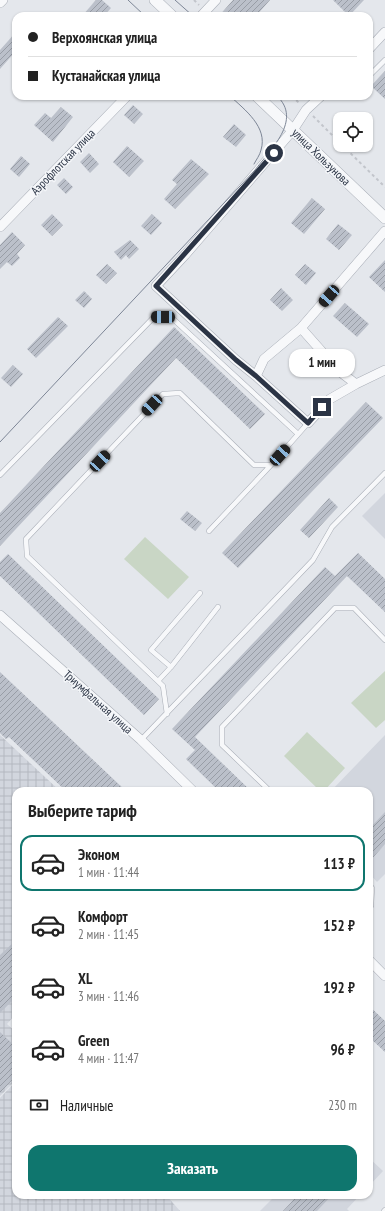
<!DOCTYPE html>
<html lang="ru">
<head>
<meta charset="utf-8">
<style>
  :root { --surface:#fff; --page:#f6f6f6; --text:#222; --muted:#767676; --line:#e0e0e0; --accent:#0f766e }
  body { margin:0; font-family:"PT Sans Narrow",sans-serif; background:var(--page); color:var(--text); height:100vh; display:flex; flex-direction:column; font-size:15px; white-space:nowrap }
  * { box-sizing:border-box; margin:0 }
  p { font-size:13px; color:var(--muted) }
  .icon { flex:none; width:22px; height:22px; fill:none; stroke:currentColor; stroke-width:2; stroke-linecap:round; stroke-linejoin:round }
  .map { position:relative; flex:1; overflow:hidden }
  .details { position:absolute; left:12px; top:787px; width:361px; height:412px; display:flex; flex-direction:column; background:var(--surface); border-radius:12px; box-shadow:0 1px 3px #0004 }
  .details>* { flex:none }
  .hud { position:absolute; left:12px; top:12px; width:361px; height:88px; border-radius:12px; box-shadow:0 1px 3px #0004; display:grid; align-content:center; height:88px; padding:0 16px; background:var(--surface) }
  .controls { position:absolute; left:333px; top:112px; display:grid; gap:8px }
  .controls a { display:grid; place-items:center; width:40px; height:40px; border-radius:8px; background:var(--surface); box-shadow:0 1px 3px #0004; font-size:20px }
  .end { position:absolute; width:18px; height:18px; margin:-9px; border:5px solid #2b3445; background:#fff; box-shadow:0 0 0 2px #fff }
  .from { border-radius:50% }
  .bubble { position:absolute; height:28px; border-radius:12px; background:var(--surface); box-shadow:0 1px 3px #0004; font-size:13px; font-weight:700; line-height:28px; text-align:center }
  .car { position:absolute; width:12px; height:24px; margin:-12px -6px; border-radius:5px; box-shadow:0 0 3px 1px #0007; background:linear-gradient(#222 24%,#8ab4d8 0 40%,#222 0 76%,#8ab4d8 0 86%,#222 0) }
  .hud b { display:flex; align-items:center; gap:14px; height:38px; font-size:15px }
  .hud b+b { border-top:1px solid var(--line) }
  .hud i { width:10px; height:10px; background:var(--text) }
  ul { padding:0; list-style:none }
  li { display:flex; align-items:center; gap:12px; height:56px; margin:0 8px 6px; padding:0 8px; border:2px solid transparent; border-radius:12px }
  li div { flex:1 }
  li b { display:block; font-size:15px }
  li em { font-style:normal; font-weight:700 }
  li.current { border-color:var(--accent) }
  li>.icon { width:36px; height:36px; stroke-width:1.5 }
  h2 { padding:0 16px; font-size:18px; line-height:48px }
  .pay { display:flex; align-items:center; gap:10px; height:44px; padding:0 16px; font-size:15px }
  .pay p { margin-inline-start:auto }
  .button { display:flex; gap:8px; margin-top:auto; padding:8px 16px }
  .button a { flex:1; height:46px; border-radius:12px; background:var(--accent); color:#fff; font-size:16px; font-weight:700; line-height:46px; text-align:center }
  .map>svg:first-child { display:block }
  .built { fill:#d2d6de }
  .industrial { fill:url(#industrial-grid) }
  .grass { fill:#c9d6c5 }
  .building { fill:url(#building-hatch) }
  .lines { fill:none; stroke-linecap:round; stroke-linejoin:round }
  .service-casing { stroke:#a9aeb7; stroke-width:5.5 }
  .minor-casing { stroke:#a9aeb7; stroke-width:10 }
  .tertiary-casing { stroke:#a9aeb7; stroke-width:12 }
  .path { stroke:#c2c5cb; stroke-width:2; stroke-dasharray:3 3; stroke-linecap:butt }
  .service { stroke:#f7f8fa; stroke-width:4.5 }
  .minor { stroke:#f7f8fa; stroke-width:9 }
  .tertiary { stroke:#f7f8fa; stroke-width:11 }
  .tram { stroke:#7d8696; stroke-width:1 }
  .route { stroke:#2b3445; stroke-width:5 }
  .labels { text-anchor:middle; stroke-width:3; stroke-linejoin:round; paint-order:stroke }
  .street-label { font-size:12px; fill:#2b3445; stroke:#f4f6f9 }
</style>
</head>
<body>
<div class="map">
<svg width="385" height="1211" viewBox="0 0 385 1211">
  <defs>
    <pattern id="industrial-grid" width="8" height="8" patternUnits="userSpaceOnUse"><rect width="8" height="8" fill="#d2d6de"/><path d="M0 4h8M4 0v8" fill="none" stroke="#b4b8c0"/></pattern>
    <pattern id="building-hatch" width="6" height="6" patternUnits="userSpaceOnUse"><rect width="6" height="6" fill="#bbc0ca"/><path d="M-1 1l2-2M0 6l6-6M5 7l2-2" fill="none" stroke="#989da6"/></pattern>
  </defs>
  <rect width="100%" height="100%" fill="#e4e7ec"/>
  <path class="built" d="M385 493V539L362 516Z
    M385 735V874L377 882 369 873V791H331Z
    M369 1158 383 1171 369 1186Z
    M276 1195H360L347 1209 349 1211H260Z"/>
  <path class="industrial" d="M0 735 60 791H16V1014L7 1024 16 1032V1080L0 1096Z
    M16 1081V1195H166L180 1211H0V1098Z"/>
  <path class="grass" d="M145 537 189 577 168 599 124 559Z
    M385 671V720L376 728 351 703Z
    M307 732 345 768 324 791H320L284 756Z"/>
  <path class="building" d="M96 0H102L111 8 104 16H82Z
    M233 0H270L256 16H219Z
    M333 0H364L349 16Z
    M16 32V51L0 69V50Z
    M385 71V99L371 86Z
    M133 105 143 114 134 124 124 115Z
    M61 107 73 117 53 142 34 125 45 113 51 118Z
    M234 124 246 135 236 147 223 137Z
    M127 146 144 161 129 177 113 162Z
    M89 153 99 164 90 173 80 162Z
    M21 156 30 164 19 177 10 169Z
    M191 159 209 174 175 209 164 199 177 184 172 180Z
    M64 178 73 187 66 194 57 185Z
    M312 198 325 209 304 234 291 223Z
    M52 214 63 225 52 236 41 225Z
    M152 214 162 223 151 235 141 226Z
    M338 224 352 235 339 250 326 239Z
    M12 232 25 245 17 254 20 258 12 266 7 262 0 269V245Z
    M130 240 139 249 129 259 126 255 121 260 114 252Z
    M385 260V292L369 277Z
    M107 264 117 273 106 284 96 275Z
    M305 264 316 273 306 285 295 275Z
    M281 288 293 300 282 311 270 300Z
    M84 291 92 299 84 308 75 300Z
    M345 303 369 324 357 337 333 316Z
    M58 317 68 326 36 358 27 349Z
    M174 327 265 414 250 429 176 358 0 546V513Z
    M13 365 23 374 11 387 1 378Z
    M366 402 383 418 238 568 222 553Z
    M329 498 338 507 309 538 300 530Z
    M187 511 202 523 195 531 180 519Z
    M358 553 385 579V612L347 576 195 737 251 791H219L186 759 195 750 172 729 325 567 335 576Z
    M8 554 159 699 144 715 0 576V562Z
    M0 672 126 791H66L9 737 6 739 0 733Z
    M385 812V844L369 862V829Z
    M16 940V997L0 1013V955Z
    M369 1006 385 1021V1052L369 1037Z
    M0 1032 16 1047V1076L0 1093Z
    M298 1195H332L317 1211H283Z"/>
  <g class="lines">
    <g class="service-casing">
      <path id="service" d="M369 76 385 60
        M0 475 154 317H171L298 434
        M209 531 271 465
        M171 667 218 607
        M158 681 171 667 151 650 200 593
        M167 714 163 686 27 556 26 539 163 394 180 393 254 465H271L308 423
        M141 740 313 560 332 527 385 473
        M270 791 222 745V727L335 608H354L385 640
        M369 885 372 888 371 906 369 909
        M384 1211 385 1210"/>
    </g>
    <g class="minor-casing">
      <path id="minor" d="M0 3 3 0
        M201 16 216 0
        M369 49 385 32
        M321 96 306 110 293 130 185 255 156 286 236 360 256 376 264 359 301 328 385 231
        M0 227 127 96
        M301 328 339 371 356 384 385 370
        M256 376 308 423 330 399 356 384
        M0 615 141 740 193 791
        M369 960 385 976"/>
    </g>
    <g class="tertiary-casing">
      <path id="tertiary" d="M155 0 172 16
        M257 96 385 218"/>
    </g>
    <path class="path" d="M194 0 199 5
      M292 96 300 104
      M313 116 340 143
      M342 145 385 187"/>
    <use href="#service" class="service"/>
    <use href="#minor" class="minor"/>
    <use href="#tertiary" class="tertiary"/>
    <path class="tram" d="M128 0 145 16
      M175 0 193 16
      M230 96C245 110 268 127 261 150 260 155 256 160 254 164
      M0 442 255 170C270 150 303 120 277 96"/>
  </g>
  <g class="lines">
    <path class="route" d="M274 153 156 286 236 360 256 376 308 423 322 407"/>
  </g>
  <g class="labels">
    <g class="street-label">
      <text transform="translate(321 157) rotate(44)" y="4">улица Хользунова</text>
      <text transform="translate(63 162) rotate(-46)" y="4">Аэрофлотская улица</text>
      <text transform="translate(98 702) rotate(42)" y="4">Триумфальная улица</text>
    </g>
  </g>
</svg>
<div class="controls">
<a><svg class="icon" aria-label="locate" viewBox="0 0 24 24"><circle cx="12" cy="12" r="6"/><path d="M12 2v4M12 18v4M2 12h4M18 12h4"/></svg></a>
</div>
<i class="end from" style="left:274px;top:153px"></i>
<i class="end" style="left:322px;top:407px"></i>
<div class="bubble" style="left:289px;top:349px;width:66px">1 мин</div>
<i class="car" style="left:329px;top:296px;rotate:221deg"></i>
<i class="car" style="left:163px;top:317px;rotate:271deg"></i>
<i class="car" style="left:152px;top:405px;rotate:223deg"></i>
<i class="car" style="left:280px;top:455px;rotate:42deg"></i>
<i class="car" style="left:100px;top:461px;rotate:43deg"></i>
<div class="hud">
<b><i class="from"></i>Верхоянская улица</b>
<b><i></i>Кустанайская улица</b>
</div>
<section class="details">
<h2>Выберите тариф</h2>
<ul>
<li class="current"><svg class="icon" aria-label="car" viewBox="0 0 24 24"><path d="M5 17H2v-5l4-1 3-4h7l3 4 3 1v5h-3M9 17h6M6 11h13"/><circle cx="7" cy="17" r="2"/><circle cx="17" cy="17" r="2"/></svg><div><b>Эконом</b><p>1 мин · 11:44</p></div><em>113 ₽</em></li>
<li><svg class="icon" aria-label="car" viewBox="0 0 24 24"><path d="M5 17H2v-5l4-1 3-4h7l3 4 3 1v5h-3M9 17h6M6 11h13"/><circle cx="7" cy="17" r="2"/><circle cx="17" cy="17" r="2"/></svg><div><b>Комфорт</b><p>2 мин · 11:45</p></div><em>152 ₽</em></li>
<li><svg class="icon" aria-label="car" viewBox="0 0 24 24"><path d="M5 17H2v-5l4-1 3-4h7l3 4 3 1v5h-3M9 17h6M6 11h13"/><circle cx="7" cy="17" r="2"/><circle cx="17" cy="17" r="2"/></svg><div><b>XL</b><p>3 мин · 11:46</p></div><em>192 ₽</em></li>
<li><svg class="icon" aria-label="car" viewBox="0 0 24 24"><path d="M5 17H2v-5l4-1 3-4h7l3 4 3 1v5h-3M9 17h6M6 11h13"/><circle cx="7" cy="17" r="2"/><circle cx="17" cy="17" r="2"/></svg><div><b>Green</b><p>4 мин · 11:47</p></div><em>96 ₽</em></li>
</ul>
<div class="pay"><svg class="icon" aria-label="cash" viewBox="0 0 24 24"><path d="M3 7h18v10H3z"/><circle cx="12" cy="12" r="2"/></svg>Наличные<p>230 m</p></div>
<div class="button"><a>Заказать</a></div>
</section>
</div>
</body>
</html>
